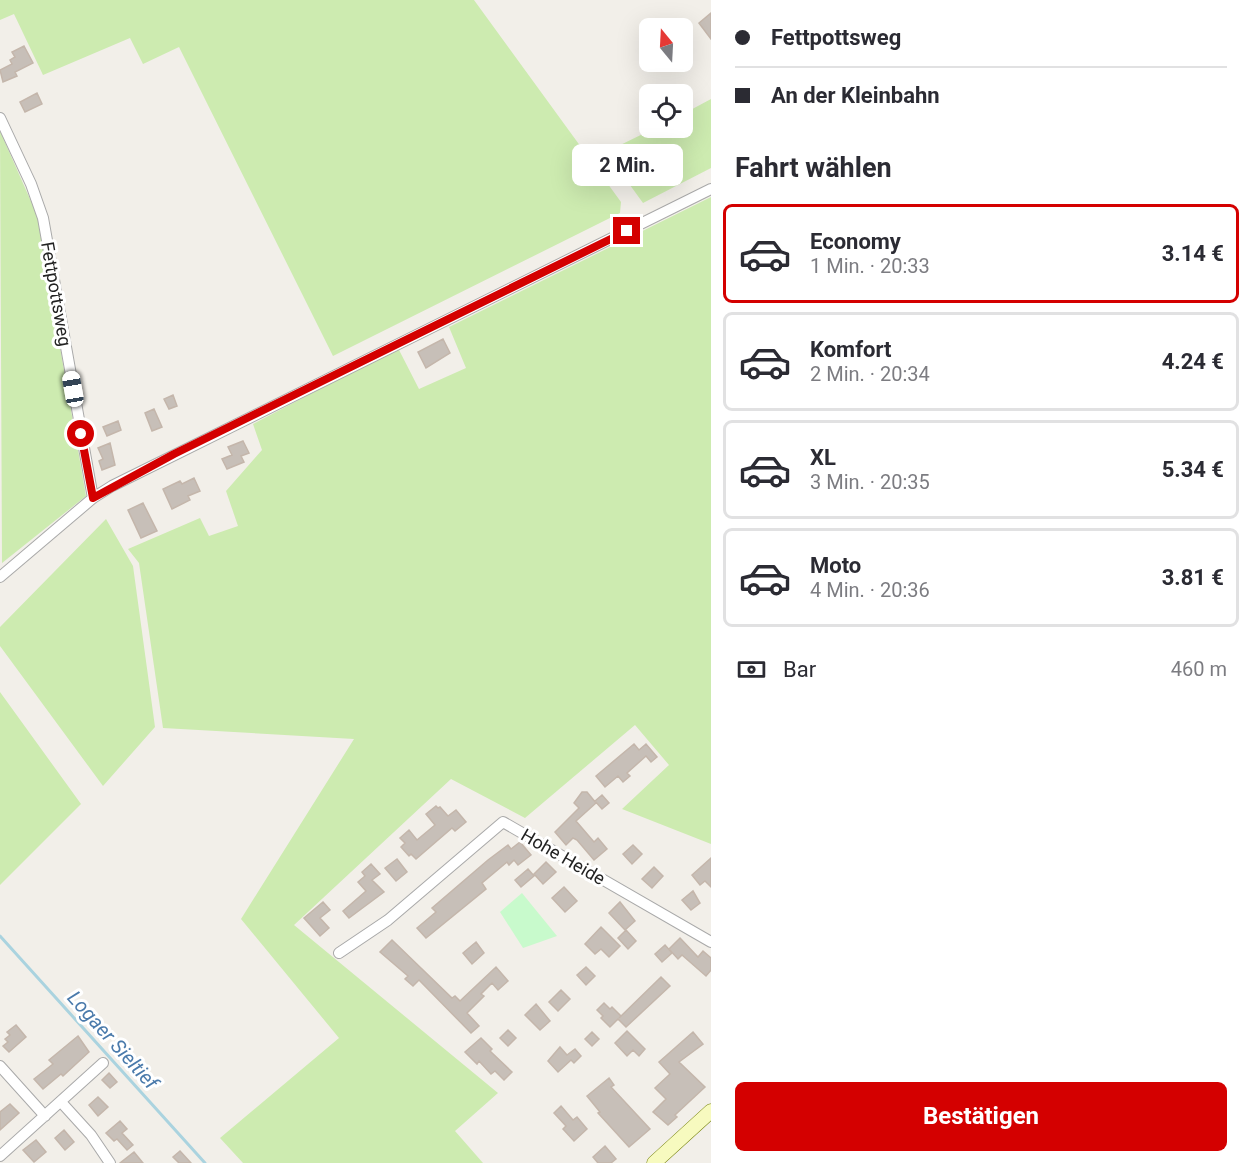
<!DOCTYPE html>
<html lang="de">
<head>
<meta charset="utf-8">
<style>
  :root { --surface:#fff; --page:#f7f7f7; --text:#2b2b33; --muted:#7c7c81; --line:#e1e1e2; --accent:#d40000 }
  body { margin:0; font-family:Roboto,sans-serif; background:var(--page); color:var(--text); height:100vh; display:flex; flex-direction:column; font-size:22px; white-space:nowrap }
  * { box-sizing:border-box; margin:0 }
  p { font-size:20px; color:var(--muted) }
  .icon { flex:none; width:33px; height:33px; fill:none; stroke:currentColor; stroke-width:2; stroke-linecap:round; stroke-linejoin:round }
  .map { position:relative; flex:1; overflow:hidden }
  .details { display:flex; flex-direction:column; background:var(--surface); width:540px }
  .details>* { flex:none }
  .hud { display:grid; align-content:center; height:132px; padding:0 24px; background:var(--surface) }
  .needle { width:39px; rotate:342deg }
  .buttons { position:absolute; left:639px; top:18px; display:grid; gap:12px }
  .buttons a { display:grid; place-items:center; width:54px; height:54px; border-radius:9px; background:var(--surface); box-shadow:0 6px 24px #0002; font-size:30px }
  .end { position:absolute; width:27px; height:27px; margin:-14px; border:8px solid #d40000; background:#fff; box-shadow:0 0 0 3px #fff }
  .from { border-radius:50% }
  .bubble { position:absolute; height:42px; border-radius:9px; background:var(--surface); box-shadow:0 6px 24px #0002; font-size:20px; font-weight:700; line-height:42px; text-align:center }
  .car { position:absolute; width:18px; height:36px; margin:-18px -9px; border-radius:8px; box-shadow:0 0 4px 2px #0007; background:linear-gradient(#fff 24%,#345 0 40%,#fff 0 76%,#345 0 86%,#fff 0) }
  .hud b { display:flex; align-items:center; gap:21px; height:57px; font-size:22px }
  .hud b+b { border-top:2px solid var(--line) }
  .hud i { width:15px; height:15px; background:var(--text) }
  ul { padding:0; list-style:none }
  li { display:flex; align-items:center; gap:18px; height:99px; margin:0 12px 9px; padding:0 12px; border:3px solid var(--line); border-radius:9px }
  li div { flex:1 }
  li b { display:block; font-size:22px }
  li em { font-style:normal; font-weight:700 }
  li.active { border-color:var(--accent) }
  li>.icon { width:54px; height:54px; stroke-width:1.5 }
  h2 { padding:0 24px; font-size:27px; line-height:72px }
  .pay { display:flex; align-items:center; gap:15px; height:66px; padding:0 24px; font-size:22px }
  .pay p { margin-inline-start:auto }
  .action { display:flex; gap:12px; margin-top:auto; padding:12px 24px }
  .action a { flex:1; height:69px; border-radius:9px; background:var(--accent); color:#fff; font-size:24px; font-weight:700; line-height:69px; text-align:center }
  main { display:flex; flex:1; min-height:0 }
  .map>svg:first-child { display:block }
  .grass { fill:#cdebb0 }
  .park { fill:#c8facc }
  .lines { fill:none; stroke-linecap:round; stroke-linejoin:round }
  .stream { stroke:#aad3df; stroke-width:3 }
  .building { fill:#c7bfb8; stroke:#c4b6ab; stroke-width:1.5 }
  .street-casing { stroke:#a9a9a9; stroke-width:12 }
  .secondary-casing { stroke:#707d05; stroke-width:15 }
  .street { stroke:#fff; stroke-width:10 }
  .secondary { stroke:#f7fabf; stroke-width:14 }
  .route { stroke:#d40000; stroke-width:8 }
  .labels { text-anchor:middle; stroke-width:6; stroke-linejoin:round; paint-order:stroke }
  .street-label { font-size:18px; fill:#222; stroke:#fff }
  .water-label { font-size:20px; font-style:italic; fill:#4a7aab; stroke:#fff }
</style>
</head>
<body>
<main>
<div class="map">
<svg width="711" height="1163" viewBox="0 0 711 1163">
  <rect width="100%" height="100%" fill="#f2efe9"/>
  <path class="grass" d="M0 0H474L621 202 620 213 333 356 179 47 143 64 130 38 43 75 14 14 0 20Z
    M711 99V168L643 203 606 152 655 128H682L683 114Z
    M0 131 37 215 86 496 2 563Z
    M711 197V844L622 809 669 765 635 725 525 818 451 779 294 925 498 1093 455 1131 483 1163H243L220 1138 339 1038 241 919 354 739 163 728 139 563 128 549 200 518 209 536 238 526 226 491 262 450 253 424 398 348 419 389 466 368 449 327Z
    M106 519 133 566 155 727 103 786 0 646V627Z
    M0 692 81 804 0 885Z"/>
  <path class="park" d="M522 893 557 936 523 948 500 912Z"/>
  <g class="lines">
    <path class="stream" d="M0 936 205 1163"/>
  </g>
  <path class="building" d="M711 13V39L699 23Z
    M24 46 33 63 15 72 17 76 3 82 0 70 12 64 10 60 15 57 12 52Z
    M37 93 42 104 25 112 20 102Z
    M443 339 450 353 426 368 418 352Z
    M173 395 177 406 169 409 164 399Z
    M154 409 162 427 152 431 145 413Z
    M118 421 121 430 107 436 103 427Z
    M243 441 249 453 241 456 244 462 227 469 222 459 232 455 228 447Z
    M110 443 115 465 102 470 99 461 103 459 98 448Z
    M194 478 200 491 188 496 190 500 172 509 163 489 180 481 182 484Z
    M143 503 157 531 141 538 128 510Z
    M634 744 639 750 646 744 657 757 651 762 646 756 627 773 630 776 623 782 618 776 605 787 596 776Z
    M582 792H587L596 803 576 821 594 842 598 838 607 849 594 860 577 840 573 838 566 845 555 832 579 808 574 803Z
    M602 795 609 803 602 809 595 801Z
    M436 806 438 808 440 807 448 816 456 810 466 822 455 831 452 828 416 859 411 854 409 856 401 847 405 843 400 838 409 830 417 840 435 825 426 814Z
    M520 842 531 855 518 865 514 860 509 865 507 862 482 883 486 889 426 938 417 928 436 912 432 908 488 860 508 845 511 849Z
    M633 845 642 854 632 864 623 854Z
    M711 858V887L705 881 700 885 692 875Z
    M397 859 407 872 396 881 385 868Z
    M546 862 556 872 543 884 534 874Z
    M371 864 380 874 372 880 384 892 349 918 343 911 366 891 358 882 365 876 362 872Z
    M654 867 663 876 652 888 642 879Z
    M528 869 534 876 521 887 515 880Z
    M564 887 577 901 565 912 552 898Z
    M693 891 700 903 691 910 682 900Z
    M323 902 330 910 320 918 329 928 320 936 304 918Z
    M620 902 635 921 625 930 609 913Z
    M601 927 620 946 609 957 601 949 595 954 585 944Z
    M626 930 636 941 628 949 618 938Z
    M680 938 698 957 703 951 711 958V970L706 976 682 955 678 959 669 949Z
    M392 940 452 998 455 996 460 1001 496 967 508 981 498 990 492 983 481 994 484 996 467 1013 479 1026 471 1033 419 980 413 986 405 979 408 976 380 952Z
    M476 942 484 953 472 964 463 953Z
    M665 945 672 953 662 962 655 954Z
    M586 967 595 976 586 985 577 975Z
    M661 977 670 986 626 1027 618 1019 610 1027 601 1018 603 1016 597 1010 604 1003 610 1009 612 1007 621 1016 619 1018Z
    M561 990 570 999 558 1011 549 1002Z
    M536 1004 550 1021 540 1030 525 1015Z
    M16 1025 26 1037 9 1052 3 1046 8 1042 5 1039 10 1035 7 1032Z
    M508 1030 516 1038 508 1046 500 1038Z
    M627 1031 645 1049 639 1056 633 1050 627 1056 615 1043Z
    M592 1032 599 1039 592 1046 585 1039Z
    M693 1032 703 1044 679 1062 705 1087 675 1115 677 1117 668 1125 653 1112 666 1099 655 1088 670 1074 659 1062Z
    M78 1036 89 1052 63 1076 61 1074 43 1089 34 1079 53 1064 49 1060Z
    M481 1038 492 1049 490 1051 512 1072 504 1080 495 1071 491 1074 479 1061 477 1064 465 1052Z
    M560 1047 567 1055 575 1049 581 1056 574 1063 571 1060 558 1072 548 1061Z
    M109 1073 117 1082 110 1088 102 1080Z
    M609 1078 614 1085 611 1087 650 1129 629 1147 598 1113 600 1112 587 1096Z
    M98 1097 108 1107 98 1116 89 1105Z
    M10 1104 19 1113 0 1130V1112Z
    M561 1106 573 1120 577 1117 587 1129 574 1141 563 1129 566 1126 554 1113Z
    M120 1121 127 1129 122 1133 133 1145 127 1150 117 1139 114 1141 106 1133Z
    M64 1130 74 1142 65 1150 55 1138Z
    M36 1140 46 1152 34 1162 23 1150Z
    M605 1146 616 1159 611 1163H598L593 1157Z
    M180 1151 191 1163H179L173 1157Z
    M134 1152 143 1163H120Z"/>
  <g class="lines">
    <g class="street-casing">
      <path id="street" d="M0 118 31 184 43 218 93 498
        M0 577 93 498 112 486 711 189
        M339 953 388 920 503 822 711 942
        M0 1066 45 1116
        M61 1102 91 1135 110 1163
        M0 1156 103 1063"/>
    </g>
    <g class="secondary-casing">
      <path id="secondary" d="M654 1163 711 1111"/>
    </g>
    <use href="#street" class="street"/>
    <use href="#secondary" class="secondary"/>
  </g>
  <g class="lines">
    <path class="route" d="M81 434 93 498 174 454 627 231"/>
  </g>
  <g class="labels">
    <g class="street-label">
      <text transform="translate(56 294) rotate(80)" y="6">Fettpottsweg</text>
      <text transform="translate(563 857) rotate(30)" y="6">Hohe Heide</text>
    </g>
    <g class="water-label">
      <text transform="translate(113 1040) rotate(48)" y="7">Logaer Sieltief</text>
    </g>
  </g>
</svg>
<div class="buttons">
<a><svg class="needle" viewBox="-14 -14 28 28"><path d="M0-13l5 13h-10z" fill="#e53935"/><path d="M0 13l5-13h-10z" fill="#7c7c81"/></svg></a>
<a><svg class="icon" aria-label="locate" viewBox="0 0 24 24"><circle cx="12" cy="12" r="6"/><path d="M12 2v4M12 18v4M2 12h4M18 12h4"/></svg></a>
</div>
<i class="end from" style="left:81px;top:434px"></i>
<i class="end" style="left:627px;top:231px"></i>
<div class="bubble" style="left:572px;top:144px;width:111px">2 Min.</div>
<i class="car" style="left:73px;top:389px;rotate:350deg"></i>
</div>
<section class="details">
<div class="hud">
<b><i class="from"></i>Fettpottsweg</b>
<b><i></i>An der Kleinbahn</b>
</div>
<h2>Fahrt wählen</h2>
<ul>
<li class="active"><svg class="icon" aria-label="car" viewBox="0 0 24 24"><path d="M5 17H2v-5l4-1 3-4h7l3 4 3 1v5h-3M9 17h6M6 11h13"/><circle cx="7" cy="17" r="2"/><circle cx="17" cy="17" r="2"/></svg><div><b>Economy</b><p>1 Min. · 20:33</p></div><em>3.14 €</em></li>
<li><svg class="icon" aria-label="car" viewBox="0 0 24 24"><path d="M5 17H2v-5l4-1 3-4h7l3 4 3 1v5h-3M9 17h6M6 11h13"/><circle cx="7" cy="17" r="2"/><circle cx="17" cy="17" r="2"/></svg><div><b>Komfort</b><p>2 Min. · 20:34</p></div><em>4.24 €</em></li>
<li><svg class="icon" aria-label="car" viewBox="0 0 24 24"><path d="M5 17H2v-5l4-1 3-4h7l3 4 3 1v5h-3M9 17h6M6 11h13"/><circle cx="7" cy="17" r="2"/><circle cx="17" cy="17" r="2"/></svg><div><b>XL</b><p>3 Min. · 20:35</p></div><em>5.34 €</em></li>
<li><svg class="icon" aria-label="car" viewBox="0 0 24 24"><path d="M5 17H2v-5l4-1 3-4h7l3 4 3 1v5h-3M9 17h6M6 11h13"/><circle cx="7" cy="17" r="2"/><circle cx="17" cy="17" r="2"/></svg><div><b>Moto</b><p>4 Min. · 20:36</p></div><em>3.81 €</em></li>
</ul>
<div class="pay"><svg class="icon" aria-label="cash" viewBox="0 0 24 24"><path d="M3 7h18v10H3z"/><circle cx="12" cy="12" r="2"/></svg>Bar<p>460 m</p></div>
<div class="action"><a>Bestätigen</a></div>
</section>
</main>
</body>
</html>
